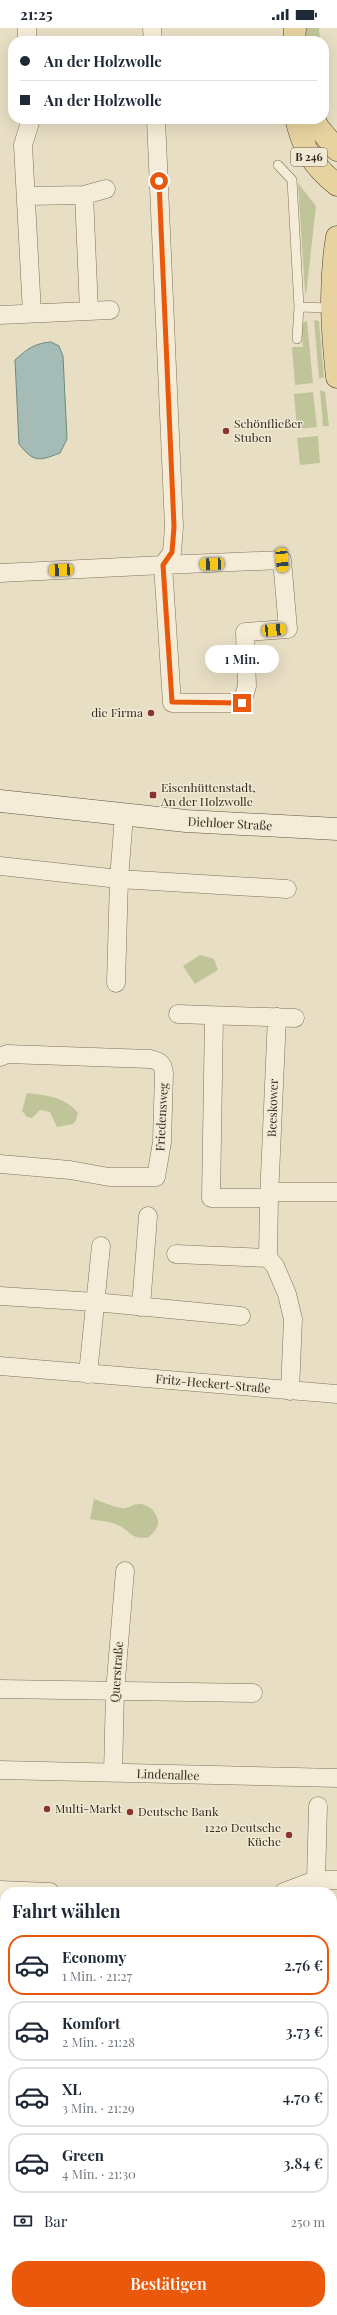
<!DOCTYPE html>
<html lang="de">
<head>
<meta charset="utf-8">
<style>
  :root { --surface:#fff; --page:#f6f6f7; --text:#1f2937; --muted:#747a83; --line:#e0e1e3; --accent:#ea580c }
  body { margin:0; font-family:"Playfair Display",serif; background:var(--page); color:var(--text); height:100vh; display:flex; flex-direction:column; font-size:15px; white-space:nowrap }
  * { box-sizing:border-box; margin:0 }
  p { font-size:13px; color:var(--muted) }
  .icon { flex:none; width:22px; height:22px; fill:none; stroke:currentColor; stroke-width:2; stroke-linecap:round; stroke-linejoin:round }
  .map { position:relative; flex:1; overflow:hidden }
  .panel { position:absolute; left:0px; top:1859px; width:337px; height:428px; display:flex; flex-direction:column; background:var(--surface); border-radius:16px 16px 0 0; box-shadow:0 4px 16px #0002 }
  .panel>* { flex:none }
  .hud { position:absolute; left:8px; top:8px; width:321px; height:88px; border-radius:16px; box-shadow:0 4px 16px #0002; display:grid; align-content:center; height:88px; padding:0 12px; background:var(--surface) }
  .end { position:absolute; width:18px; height:18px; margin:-9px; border:5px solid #ea580c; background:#fff; box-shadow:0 0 0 2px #fff }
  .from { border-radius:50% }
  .bubble { position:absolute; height:28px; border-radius:14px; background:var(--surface); box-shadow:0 4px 16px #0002; font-size:13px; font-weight:600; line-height:28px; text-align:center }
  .car { position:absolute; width:12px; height:24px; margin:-12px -6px; border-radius:5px; box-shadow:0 0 3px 1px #0007; background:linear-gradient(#f5c518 24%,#345 0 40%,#f5c518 0 76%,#345 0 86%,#f5c518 0) }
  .hud b { display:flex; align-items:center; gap:14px; height:38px; font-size:15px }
  .hud b+b { border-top:1px solid var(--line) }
  .hud i { width:10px; height:10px; background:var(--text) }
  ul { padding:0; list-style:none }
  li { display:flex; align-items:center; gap:12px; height:60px; margin:0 8px 6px; padding:0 4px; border:2px solid var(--line); border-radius:16px }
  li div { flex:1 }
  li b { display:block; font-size:15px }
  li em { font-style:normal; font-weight:600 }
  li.current { border-color:var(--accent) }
  li>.icon { width:36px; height:36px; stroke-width:1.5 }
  h2 { padding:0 12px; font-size:18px; line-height:48px }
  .pay { display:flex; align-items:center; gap:10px; height:44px; padding:0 12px; font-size:15px }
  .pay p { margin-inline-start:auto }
  .cta { display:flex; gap:8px; margin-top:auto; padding:8px 12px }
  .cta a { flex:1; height:46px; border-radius:16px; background:var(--accent); color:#fff; font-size:16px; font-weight:600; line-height:46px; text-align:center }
  .status { display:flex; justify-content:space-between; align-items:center; height:28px; padding:0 20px; background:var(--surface); direction:ltr }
  .status svg { height:11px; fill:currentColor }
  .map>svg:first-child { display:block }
  .green { fill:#bfc599 }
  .water { fill:#a5bcb6; stroke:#6d8983 }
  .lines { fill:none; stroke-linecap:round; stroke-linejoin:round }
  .lane-casing { stroke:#81715d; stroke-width:10 }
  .street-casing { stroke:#81715d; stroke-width:19 }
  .secondary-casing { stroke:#625240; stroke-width:23 }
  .primary-casing { stroke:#4f3f30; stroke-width:23 }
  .lane { stroke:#f4ecd6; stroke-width:9 }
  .street { stroke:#f4ecd6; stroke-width:18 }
  .secondary { stroke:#f4ecd6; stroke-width:22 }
  .primary { stroke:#e7d3a0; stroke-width:22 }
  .route { stroke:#ea580c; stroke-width:5 }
  .poi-dot { fill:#883534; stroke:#f1e9d3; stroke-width:1.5 }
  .labels { text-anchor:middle; stroke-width:3; stroke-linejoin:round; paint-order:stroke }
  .shield { fill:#f1e9d3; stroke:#6b6355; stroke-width:1 }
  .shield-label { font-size:11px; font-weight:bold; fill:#32291f }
  .poi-label { font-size:12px; fill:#32291f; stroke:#f1e9d3; text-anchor:start }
  .street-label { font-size:12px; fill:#32291f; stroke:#f1e9d3 }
</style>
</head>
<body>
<div class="status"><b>21:25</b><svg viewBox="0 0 49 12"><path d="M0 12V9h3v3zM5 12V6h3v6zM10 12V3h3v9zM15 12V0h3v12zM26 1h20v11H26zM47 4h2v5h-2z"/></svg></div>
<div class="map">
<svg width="337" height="2287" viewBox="0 0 337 2287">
  <rect width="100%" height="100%" fill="#e8dec4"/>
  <path class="green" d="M302 0H319L320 13H302Z
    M298 155 316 178 306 267 305 264Z
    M314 292 319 293 324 349 319 351Z
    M307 293 313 355 295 357 292 319H303L301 295Z
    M320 362 325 364 329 398H323Z
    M313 364 317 399 297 401 294 366Z
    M318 408 320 435 300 437 297 410Z
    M200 927 214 931 218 942 195 956 183 938Z
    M27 1065C45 1067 66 1069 78 1085L76 1092 73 1096 57 1099 50 1084 40 1082 32 1090 27 1089 22 1083Z
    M94 1471C103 1474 112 1478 121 1480 129 1481 132 1476 139 1476 148 1475 157 1484 158 1493 159 1499 153 1505 149 1509 131 1513 131 1503 118 1497 110 1493 98 1493 90 1491Z"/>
  <path class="water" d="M51 314 59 318 63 328 67 411 60 425C39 433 34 435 19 416L15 332C27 321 35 315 51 314Z"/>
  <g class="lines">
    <g class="lane-casing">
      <path id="lane" d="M278 137 292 152 299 279 297 311
        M299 279 331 280"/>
    </g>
    <g class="street-casing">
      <path id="street" d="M27 0V13
        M152 0 153 13
        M31 91 23 117 32 285
        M84 167 89 282
        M26 168 84 167 106 161
        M0 287 110 282
        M282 532 288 601 245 604 247 658 242 675H172L163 537Z
        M0 545 163 537 172 524 174 499 156 91
        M124 788 119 851 287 861
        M0 838 119 851 116 955
        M178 986 295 990
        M214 988 211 1170H269L268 1230 275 1238 287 1266 293 1291 290 1363
        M0 1029 7 1026 150 1031C159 1033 163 1035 164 1045L162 1114 156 1149H109L70 1142 0 1136
        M269 1164H337
        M269 1170 277 989
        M176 1226 268 1230
        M0 1268 95 1274 241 1288
        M141 1279 148 1188
        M0 1338 337 1366
        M88 1346 101 1218
        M0 1661 253 1665
        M0 1742 337 1750
        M113 1745 115 1664 125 1543
        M316 1852 318 1778
        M0 1862 50 1864
        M284 1864 316 1852H337
        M0 2074H5
        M0 2143H5
        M123 2287V2282"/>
    </g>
    <g class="secondary-casing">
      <path id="secondary" d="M0 773 186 793 337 801"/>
    </g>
    <g class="primary-casing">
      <path id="primary" d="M294 13 295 0
        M296 91C304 122 312 137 337 157
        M314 91 318 99 337 122
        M337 209C329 256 332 302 337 349"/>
    </g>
    <use href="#lane" class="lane"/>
    <use href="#street" class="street"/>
    <use href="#secondary" class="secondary"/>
    <use href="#primary" class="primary"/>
  </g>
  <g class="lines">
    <path class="route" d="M159 153 174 499 172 524 163 537 172 674 242 675"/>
  </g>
  <g class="poi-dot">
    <circle cx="226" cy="403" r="4"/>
    <circle cx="151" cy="685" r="4"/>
    <rect x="149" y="763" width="8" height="8" rx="2"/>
    <circle cx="47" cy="1781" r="4"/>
    <circle cx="130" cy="1784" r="4"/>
    <circle cx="289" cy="1807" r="4"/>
  </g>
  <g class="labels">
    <rect class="shield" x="291" y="120" width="36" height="18" rx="3"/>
    <g class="shield-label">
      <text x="309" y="133">B 246</text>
    </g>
    <g class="poi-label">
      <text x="234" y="400">Schönfließer<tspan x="234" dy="14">Stuben</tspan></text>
      <text x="143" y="689" text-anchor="end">die Firma</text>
      <text x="161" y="764">Eisenhüttenstadt,<tspan x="161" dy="14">An der Holzwolle</tspan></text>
      <text x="55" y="1785">Multi-Markt</text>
      <text x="138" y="1788">Deutsche Bank</text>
      <text x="281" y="1804" text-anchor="end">1220 Deutsche<tspan x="281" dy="14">Küche</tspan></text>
    </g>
    <g class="street-label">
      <text transform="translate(230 796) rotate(3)" y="4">Diehloer Straße</text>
      <text transform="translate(273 1080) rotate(-88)" y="4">Beeskower</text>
      <text transform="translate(162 1089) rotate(-87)" y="4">Friedensweg</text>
      <text transform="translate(213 1356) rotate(5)" y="4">Fritz-Heckert-Straße</text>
      <text transform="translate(117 1644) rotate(-86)" y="4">Querstraße</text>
      <text transform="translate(168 1747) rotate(2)" y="4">Lindenallee</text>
    </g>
  </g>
</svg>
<i class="end from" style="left:159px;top:153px"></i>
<i class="end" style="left:242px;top:675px"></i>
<div class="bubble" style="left:205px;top:617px;width:74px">1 Min.</div>
<i class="car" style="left:282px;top:532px;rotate:175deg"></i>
<i class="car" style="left:212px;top:536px;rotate:268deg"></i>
<i class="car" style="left:61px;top:542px;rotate:267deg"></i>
<i class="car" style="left:274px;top:602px;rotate:85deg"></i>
<div class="hud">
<b><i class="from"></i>An der Holzwolle</b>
<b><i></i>An der Holzwolle</b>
</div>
<section class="panel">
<h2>Fahrt wählen</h2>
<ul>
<li class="current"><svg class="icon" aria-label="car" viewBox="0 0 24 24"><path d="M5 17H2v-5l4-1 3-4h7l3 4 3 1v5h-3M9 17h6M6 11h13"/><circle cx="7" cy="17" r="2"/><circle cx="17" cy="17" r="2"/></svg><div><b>Economy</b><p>1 Min. · 21:27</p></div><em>2.76 €</em></li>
<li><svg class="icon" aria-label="car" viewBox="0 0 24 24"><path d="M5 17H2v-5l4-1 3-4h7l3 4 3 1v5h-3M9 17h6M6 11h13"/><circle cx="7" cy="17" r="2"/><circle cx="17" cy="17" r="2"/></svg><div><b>Komfort</b><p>2 Min. · 21:28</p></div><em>3.73 €</em></li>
<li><svg class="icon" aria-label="car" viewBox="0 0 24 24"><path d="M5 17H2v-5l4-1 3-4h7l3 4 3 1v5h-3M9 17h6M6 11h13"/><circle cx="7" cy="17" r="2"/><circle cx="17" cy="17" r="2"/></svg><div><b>XL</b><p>3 Min. · 21:29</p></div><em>4.70 €</em></li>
<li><svg class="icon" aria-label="car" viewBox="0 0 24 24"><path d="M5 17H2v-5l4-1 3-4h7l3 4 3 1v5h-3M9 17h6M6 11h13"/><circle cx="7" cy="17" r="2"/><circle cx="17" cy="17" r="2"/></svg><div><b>Green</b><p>4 Min. · 21:30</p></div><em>3.84 €</em></li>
</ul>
<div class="pay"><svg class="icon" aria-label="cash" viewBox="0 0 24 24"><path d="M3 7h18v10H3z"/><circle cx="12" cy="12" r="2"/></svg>Bar<p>250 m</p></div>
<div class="cta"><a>Bestätigen</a></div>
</section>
</div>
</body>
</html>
